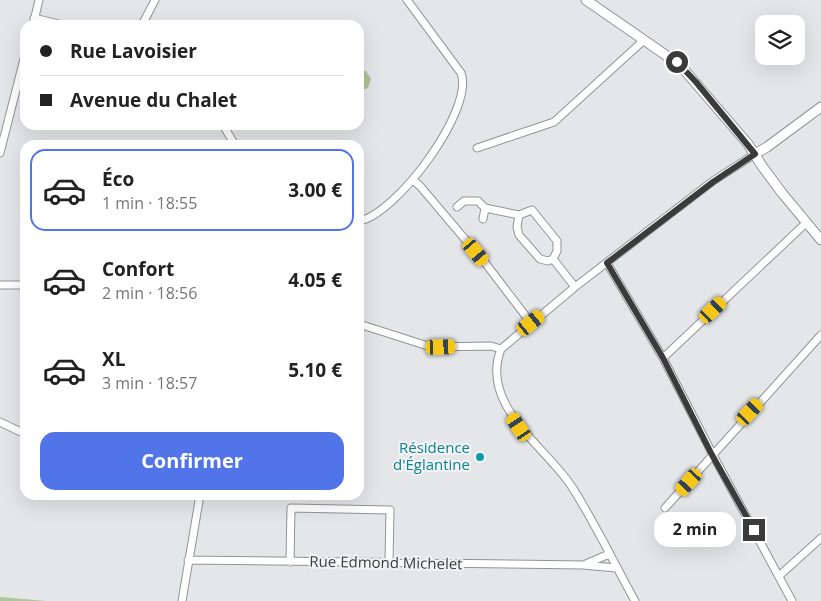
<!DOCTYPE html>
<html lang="fr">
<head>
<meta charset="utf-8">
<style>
  :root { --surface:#fff; --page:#f2f2f2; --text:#222; --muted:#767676; --line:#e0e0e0; --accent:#5274e9 }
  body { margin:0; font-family:"Open Sans",sans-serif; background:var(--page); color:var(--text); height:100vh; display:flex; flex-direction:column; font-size:19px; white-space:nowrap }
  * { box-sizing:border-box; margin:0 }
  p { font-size:16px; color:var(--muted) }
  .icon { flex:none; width:28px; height:28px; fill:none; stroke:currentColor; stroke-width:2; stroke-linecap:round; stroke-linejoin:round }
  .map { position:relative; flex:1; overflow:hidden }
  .drawer { position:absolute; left:20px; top:140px; width:344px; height:360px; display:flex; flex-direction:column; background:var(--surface); border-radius:15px; box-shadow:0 5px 20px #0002 }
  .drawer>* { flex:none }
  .top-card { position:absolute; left:20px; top:20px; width:344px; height:110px; border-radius:15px; box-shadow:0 5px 20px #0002; display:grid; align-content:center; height:110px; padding:0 20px; background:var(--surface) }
  .buttons { position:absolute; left:755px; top:15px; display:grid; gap:10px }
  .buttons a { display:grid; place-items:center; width:50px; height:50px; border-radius:10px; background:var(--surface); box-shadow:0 5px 20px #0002; font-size:25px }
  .end { position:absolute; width:22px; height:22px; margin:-11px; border:6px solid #3b3b3c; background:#fff; box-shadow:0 0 0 2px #fff }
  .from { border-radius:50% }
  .bubble { position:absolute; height:35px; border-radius:15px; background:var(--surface); box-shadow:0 5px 20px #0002; font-size:16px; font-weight:700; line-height:35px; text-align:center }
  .car { position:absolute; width:15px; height:30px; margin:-15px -8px; border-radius:6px; box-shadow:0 0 4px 1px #0007; background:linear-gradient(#f5c518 24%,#345 0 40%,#f5c518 0 76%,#345 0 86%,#f5c518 0) }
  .top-card b { display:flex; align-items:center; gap:18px; height:48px; font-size:19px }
  .top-card b+b { border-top:1px solid var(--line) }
  .top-card i { width:12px; height:12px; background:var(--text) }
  ul { padding:9px 0 0; list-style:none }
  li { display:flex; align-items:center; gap:15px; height:82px; margin:0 10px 8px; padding:0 10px; border:2px solid transparent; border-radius:15px }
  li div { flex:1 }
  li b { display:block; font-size:19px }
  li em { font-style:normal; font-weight:700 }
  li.active { border-color:var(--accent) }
  li>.icon { width:45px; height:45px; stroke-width:1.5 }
  .button { display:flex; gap:10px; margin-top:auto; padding:10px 20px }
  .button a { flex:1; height:58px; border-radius:15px; background:var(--accent); color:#fff; font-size:20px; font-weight:700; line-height:58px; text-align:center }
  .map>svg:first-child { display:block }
  .green { fill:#afc499 }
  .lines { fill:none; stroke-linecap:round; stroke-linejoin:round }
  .minor-casing { stroke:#929396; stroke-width:9 }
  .tertiary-casing { stroke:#929396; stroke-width:11 }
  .minor { stroke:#fff; stroke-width:7 }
  .tertiary { stroke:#fff; stroke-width:9 }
  .route { stroke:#3b3b3c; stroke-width:6 }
  .culture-dot { fill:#0f9aa8; stroke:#f2f4f7; stroke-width:2 }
  .labels { text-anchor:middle; stroke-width:4; stroke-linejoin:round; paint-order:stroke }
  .culture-label { font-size:15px; fill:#0d838f; stroke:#f2f4f7; text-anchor:end }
  .street-label { font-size:15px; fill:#3b3b3c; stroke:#f2f4f7 }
</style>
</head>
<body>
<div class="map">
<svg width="821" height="601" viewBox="0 0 821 601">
  <rect width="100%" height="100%" fill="#e5e6e9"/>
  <path class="green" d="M359 69 366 71 371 79 368 88 359 91Z
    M0 597 46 601H0Z"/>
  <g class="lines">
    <g class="minor-casing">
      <path id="minor" d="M34 18 63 25
        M33 25 39 0
        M142 25 155 0
        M223 125 235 145
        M477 148 554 122 644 40
        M0 153 25 55
        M413 180 420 186 486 264 531 323
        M457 207 464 201H478L485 208 519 215 532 210 557 241V251L553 259
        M519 215 517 227 519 235 540 259 548 261 553 259
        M483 219 485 208
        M359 221C396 215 475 109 461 73L407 0
        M553 259 575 287
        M607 263 663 358 713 455 792 601
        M0 285H25
        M359 324 431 347 491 346 501 349
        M663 358 806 223
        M0 422 25 434
        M665 508 821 335
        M188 560 583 565 616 568
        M290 562 291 508 390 510 389 563
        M586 564 609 554
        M779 576 821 538
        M182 601 200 495
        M635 601C614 563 595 523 572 487 546 447 479 405 501 349L575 287 653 227 713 181 755 154"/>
    </g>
    <g class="tertiary-casing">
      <path id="tertiary" d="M586 0 680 65 748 144 762 166 782 193 821 240
        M755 154 767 147 821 107"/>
    </g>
    <use href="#minor" class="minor"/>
    <use href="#tertiary" class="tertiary"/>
  </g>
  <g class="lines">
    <path class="route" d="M677 62 696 82 755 154 713 182 607 263 663 358 712 455 754 530"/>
  </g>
  <circle class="culture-dot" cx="480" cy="457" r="5"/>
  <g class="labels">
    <g class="culture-label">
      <text x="470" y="453">Résidence<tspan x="470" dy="17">d'Églantine</tspan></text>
    </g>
    <g class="street-label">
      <text transform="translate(386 563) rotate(1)" y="5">Rue Edmond Michelet</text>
    </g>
  </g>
</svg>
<div class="buttons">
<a><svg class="icon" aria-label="layers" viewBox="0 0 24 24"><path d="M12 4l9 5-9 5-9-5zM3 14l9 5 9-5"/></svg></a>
</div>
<i class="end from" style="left:677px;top:62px"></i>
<i class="end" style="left:754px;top:530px"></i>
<div class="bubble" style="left:654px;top:512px;width:82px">2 min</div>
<i class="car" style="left:476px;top:252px;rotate:140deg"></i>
<i class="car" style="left:713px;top:310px;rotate:47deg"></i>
<i class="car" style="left:531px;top:323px;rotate:51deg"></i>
<i class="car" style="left:441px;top:347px;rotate:88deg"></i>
<i class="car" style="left:750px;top:412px;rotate:43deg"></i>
<i class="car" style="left:519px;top:427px;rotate:326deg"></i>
<i class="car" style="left:689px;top:482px;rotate:222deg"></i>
<div class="top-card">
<b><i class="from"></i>Rue Lavoisier</b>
<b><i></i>Avenue du Chalet</b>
</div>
<section class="drawer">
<ul>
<li class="active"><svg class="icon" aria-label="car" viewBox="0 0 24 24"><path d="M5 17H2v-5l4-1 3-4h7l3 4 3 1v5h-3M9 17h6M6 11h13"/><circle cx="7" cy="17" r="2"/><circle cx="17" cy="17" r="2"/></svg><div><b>Éco</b><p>1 min · 18:55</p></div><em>3.00 €</em></li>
<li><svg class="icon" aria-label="car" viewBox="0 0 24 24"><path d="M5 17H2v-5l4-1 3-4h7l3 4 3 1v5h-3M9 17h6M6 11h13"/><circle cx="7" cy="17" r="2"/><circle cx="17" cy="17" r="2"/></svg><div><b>Confort</b><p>2 min · 18:56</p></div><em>4.05 €</em></li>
<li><svg class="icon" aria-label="car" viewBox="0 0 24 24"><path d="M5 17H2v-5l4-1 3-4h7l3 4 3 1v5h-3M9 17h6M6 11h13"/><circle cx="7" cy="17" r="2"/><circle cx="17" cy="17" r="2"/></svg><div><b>XL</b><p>3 min · 18:57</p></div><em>5.10 €</em></li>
</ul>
<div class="button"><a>Confirmer</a></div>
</section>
</div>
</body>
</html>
